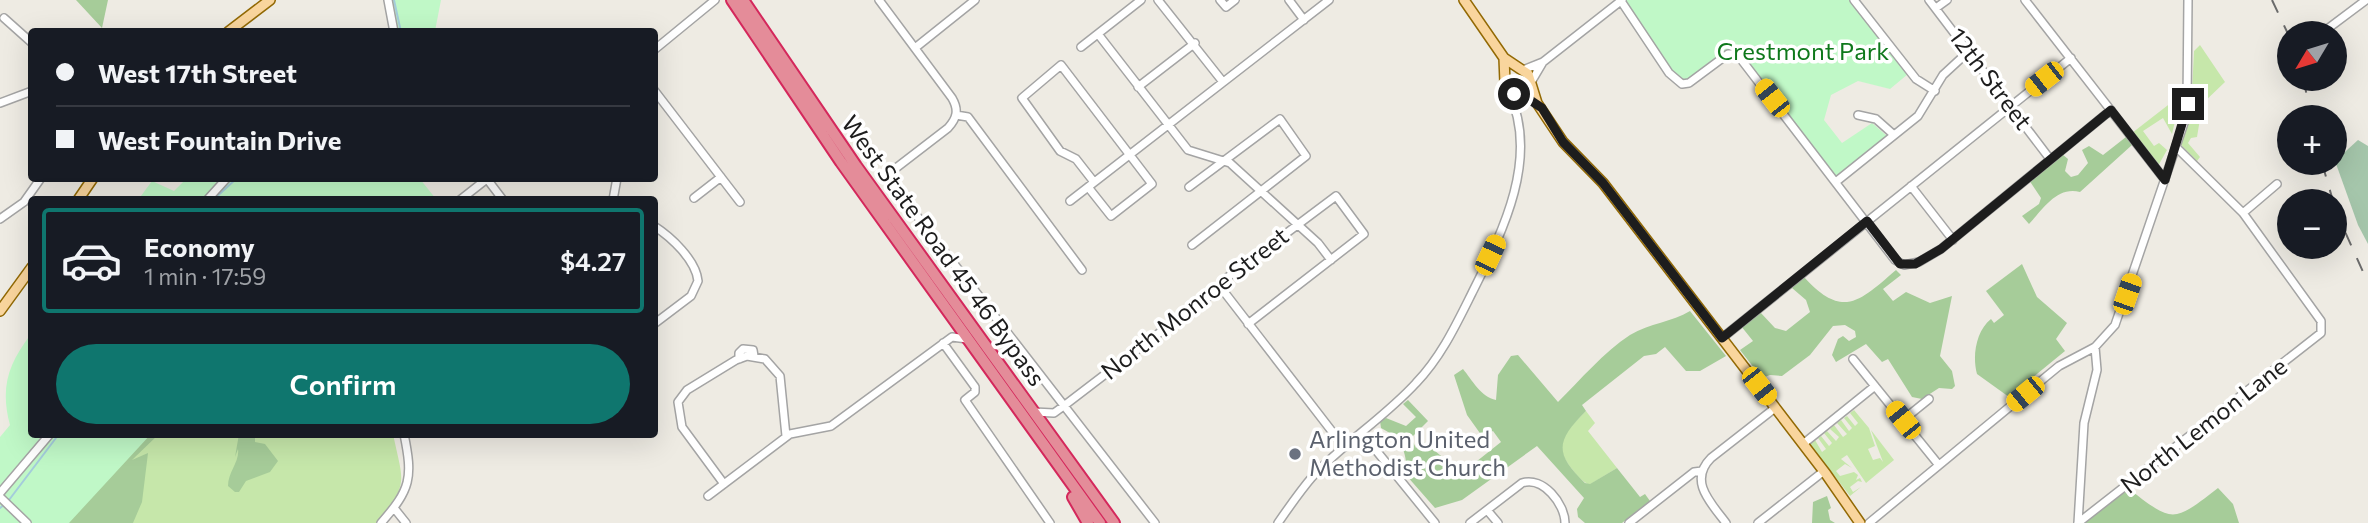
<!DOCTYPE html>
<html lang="en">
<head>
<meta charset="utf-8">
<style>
  :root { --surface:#171b24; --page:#242831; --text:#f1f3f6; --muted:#9ea1a6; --line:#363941; --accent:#0f766e }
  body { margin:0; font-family:Commissioner,sans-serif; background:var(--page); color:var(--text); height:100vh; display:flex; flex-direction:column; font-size:26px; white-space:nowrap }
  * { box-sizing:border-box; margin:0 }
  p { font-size:23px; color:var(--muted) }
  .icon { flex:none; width:38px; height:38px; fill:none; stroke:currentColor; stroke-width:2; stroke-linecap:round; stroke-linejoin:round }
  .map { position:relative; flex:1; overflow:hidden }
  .drawer { position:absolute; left:28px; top:196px; width:630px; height:242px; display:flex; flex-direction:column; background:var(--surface); border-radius:7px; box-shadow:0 7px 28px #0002 }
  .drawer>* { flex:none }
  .hud { position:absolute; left:28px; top:28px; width:630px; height:154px; border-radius:7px; box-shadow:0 7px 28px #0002; display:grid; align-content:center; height:154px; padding:0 28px; background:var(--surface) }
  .needle { width:46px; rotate:232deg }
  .buttons { position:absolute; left:2277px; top:21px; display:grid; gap:14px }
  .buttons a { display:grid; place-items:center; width:70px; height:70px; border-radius:50%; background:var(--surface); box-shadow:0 7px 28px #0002; font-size:35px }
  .end { position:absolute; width:32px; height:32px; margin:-16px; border:9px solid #1d1d1d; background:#fff; box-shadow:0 0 0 4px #fff }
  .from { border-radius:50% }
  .car { position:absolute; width:21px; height:42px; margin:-21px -10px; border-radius:9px; box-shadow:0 0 5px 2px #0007; background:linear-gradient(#f5c518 24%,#345 0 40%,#f5c518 0 76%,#345 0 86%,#f5c518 0) }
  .hud b { display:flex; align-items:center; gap:24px; height:66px; font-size:26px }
  .hud b+b { border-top:2px solid var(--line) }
  .hud i { width:18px; height:18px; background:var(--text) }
  ul { padding:12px 0 0; list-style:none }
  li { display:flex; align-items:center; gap:21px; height:105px; margin:0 14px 10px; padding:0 14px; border:4px solid transparent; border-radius:7px }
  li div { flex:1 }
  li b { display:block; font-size:26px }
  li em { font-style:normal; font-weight:600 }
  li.on { border-color:var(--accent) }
  li>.icon { width:63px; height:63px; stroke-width:1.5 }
  .primary-button { display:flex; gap:14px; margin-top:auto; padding:14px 28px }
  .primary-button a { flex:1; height:80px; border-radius:42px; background:var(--accent); color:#fff; font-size:28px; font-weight:600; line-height:80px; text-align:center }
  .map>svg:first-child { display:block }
  .grass { fill:#c6e7aa }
  .forest { fill:#a6cc99 }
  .cemetery { fill:#a5c6ab }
  .park { fill:#c0f8c7 }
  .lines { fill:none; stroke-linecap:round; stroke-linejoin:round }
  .stream { stroke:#a4ccdb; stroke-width:2 }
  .minor-casing { stroke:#a4a4a4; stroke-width:10 }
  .major-casing { stroke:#926904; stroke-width:12 }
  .highway-casing { stroke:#d4285c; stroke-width:14 }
  .minor { stroke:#fff; stroke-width:7 }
  .major { stroke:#f9d59d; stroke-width:9 }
  .highway { stroke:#e48c99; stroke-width:10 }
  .rail { stroke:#6b6b6b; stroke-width:2; stroke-dasharray:14 14; stroke-linecap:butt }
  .route { stroke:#1d1d1d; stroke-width:9 }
  .worship-dot { fill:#6b7280; stroke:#fff; stroke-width:2.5 }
  .labels { text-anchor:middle; stroke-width:7; stroke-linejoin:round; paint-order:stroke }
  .park-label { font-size:24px; fill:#0e781b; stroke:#fff }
  .street-label { font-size:24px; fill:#1d1d1d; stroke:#fff }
  .worship-label { font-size:24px; fill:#5b616d; stroke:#fff; text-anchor:start }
</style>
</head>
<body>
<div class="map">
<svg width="2368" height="523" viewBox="0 0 2368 523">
  <rect width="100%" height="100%" fill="#eeebe3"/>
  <path class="grass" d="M2200 45 2225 82 2201 105 2205 109 2202 115 2191 112 2194 51Z
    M2179 93 2184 95 2183 116 2176 135 2181 96 2172 134 2163 118 2143 131 2154 146 2159 143 2167 150 2158 166 2132 133 2181 95Z
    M2189 117 2200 119 2197 137 2191 138 2188 143 2200 157 2197 161 2181 145Z
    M1854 410 1869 428 1875 446 1868 449 1873 460 1880 458 1883 462 1871 430 1894 460 1866 483 1847 455 1841 459 1852 468 1845 464 1836 471 1840 476 1854 472 1858 475 1856 480 1860 478 1862 482 1858 481 1850 487 1853 492 1861 487 1850 496 1810 444 1815 440 1822 452 1826 449 1818 438 1821 436 1829 446 1832 443 1824 433 1827 431 1836 441 1839 437 1830 429 1834 425 1843 437 1847 434 1837 423 1841 420 1849 431 1852 428 1844 418 1847 416 1855 426 1858 423 1850 413Z
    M1586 411 1595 423 1588 431 1617 468 1589 485C1582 481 1577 476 1572 469 1551 444 1566 431 1586 411Z
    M151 434H393C403 482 410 484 376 523H69Z"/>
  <path class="forest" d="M76 0H108L102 28Z
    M2126 137 2132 145 2080 192C2057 186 2043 209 2029 224L2022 216 2039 204 2041 198 2029 180 2062 154 2068 159 2065 171 2071 177 2078 175 2088 163 2082 150 2089 146 2103 155Z
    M2022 264 2037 297 2067 323 2056 339 2065 351 2009 397 1977 374C1972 356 1976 331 1991 319L1994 323 2004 315 1986 291Z
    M1896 270 1901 275 1883 289 1893 301 1906 292 1930 303 1952 296 1940 356 1952 371 1955 386 1952 389 1939 388 1922 399 1912 397 1888 359 1882 362 1866 344 1836 362 1832 355 1838 339 1843 336 1849 341 1856 337 1855 331 1845 325 1833 326 1810 355 1782 376 1770 375 1762 378 1740 350 1753 341 1741 326 1760 312 1775 328 1786 331 1810 312 1806 300 1792 288 1804 277C1843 320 1860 301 1896 270Z
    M1690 311 1726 356 1700 371H1686L1665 347 1656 354 1644 356 1582 405 1586 411C1556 441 1554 453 1585 483L1590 484 1617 468 1640 497 1645 494 1650 501 1622 523H1585L1578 517 1577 509 1584 498 1537 446 1462 500 1435 508 1406 475C1408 452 1401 438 1381 428L1380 421 1386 418 1406 426 1416 417 1403 404 1408 400 1428 421 1411 438 1416 448 1424 442 1462 473 1501 442 1493 431 1482 436 1467 415 1454 375 1463 369C1472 380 1481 397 1496 400L1498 375 1511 356 1518 355 1558 402C1580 380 1604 352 1630 335 1650 323 1672 322 1690 311Z
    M86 434H159L132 460 148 453 142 502 133 523H61Z
    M239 434 255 436V442L265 444 278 461 270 472 246 481 239 492H235L228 486C228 472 240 461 238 449L235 457Z
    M2218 488 2233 504 2239 523H2080L2129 489C2173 523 2173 523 2218 488Z
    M1827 496 1831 508 1828 510 1830 520 1835 523H1812L1813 502Z"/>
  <path class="cemetery" d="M2358 140 2368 146V244L2358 225 2335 161Z"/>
  <path class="park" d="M390 0H441L435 31H396Z
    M1627 0H1850L1908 74 1890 89 1858 81 1831 95 1824 120 1842 143 1872 123 1887 136 1836 177 1739 54 1733 52 1689 82H1682L1674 78 1624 2Z
    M187 178 420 179 436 199 138 200 152 181 174 191Z
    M31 334 32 434H151L69 523H0V437L10 425C0 388 8 364 31 334Z"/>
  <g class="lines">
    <path class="stream" d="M394 0 401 32
      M213 200 237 178
      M9 500 59 434
      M0 508 5 504"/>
    <g class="minor-casing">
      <path id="minor" d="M388 0 394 32
        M879 0 952 98C959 110 957 118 948 128L896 168 892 174 896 189 1155 523
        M1158 0 1223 82
        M1220 0 1226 7 1235 0
        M1289 0 1304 20
        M1854 0 1916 79 1935 91
        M1929 0 2050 159
        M2025 0 2165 180
        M1621 1 1669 73 1682 84 1689 83 1728 54H1737L1895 260 1904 265 1919 262 1941 249 2111 110
        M1936 8 1947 0
        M4 18 32 43
        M2322 33 2366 0
        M1098 34 1188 150 1230 163 1318 243 1331 260
        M1081 47 1141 0
        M915 48 975 0
        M654 50 715 0
        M1523 70 1543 62 1622 0
        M1530 84 1543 62
        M1138 87 1195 43
        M654 90 740 202
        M0 103 32 91
        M956 115 968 117 1082 270
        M1858 115 1876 119 1894 135
        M487 179 503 200
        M1837 181 1918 116 1943 75 1969 51
        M1911 186 1953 240
        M1088 187 1111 216 1152 184 1061 65 1022 98 1060 151 1076 159 1094 182
        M1189 187 1280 119 1306 156 1192 245
        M694 198 721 177
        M207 200 227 178
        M460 200 488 178
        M613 200 617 178
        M1070 201 1329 0
        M2243 213 2277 184
        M0 219 24 202 41 178
        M654 226C671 237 696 260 698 281L691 296 654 324
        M1219 290 1225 293 1344 447
        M1722 338 2071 58
        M943 343 975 387V392L965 400 1050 523
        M739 359V353L743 349 753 350 754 356
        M1853 359 1938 464
        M1034 412 1054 413 1065 405 1197 304 1219 290 1224 280 1336 196 1364 234 1248 324
        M1903 420 1929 399
        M1362 433 1435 523
        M1803 444 1875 386
        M724 484 682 427 678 402 687 390 736 360 747 356 765 359 780 376 786 436
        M0 493 50 434
        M708 496 790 434 831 426 952 337 967 339
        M0 497 27 523
        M394 508 406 523
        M1487 510 1498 523
        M381 523C411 489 413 478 404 434
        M1278 523C1289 507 1300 491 1313 476 1345 442 1385 417 1416 383 1441 357 1456 325 1472 293 1502 233 1541 157 1508 91
        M1470 523 1522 483C1543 476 1565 504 1565 523
        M1629 523 1694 472 1702 471
        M1726 523C1711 503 1688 481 1711 458L1775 408
        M1758 523 1824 471
        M1869 523 2059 366 2095 347 2115 325 2184 123 2187 104 2188 0
        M2078 523 2321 333V321L2243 213 2177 148
        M2078 523 2084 423 2097 370 2095 347"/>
    </g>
    <g class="major-casing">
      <path id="major" d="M1464 0 1504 58 1528 74 1537 103 1563 142 1603 183 1826 474 1860 523
        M228 32 270 0
        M1504 58 1505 83 1508 91 1521 94 1530 86
        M78 200 93 178
        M0 311 32 267"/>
    </g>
    <g class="highway-casing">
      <path id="highway" d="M732 0 841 162 1100 523
        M743 0 856 166 1114 523
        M1073 497 1088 523"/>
    </g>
    <use href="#minor" class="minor"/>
    <use href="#major" class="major"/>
    <use href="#highway" class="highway"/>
    <path class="rail" d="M2272 0 2289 36
      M2303 79 2312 117
      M2322 163 2333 201
      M2334 207 2368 283"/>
  </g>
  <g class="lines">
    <path class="route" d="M1514 94H1521L1542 108 1563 142 1603 183 1722 338 1867 221 1900 264H1915L1941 249 2111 110 2165 180 2188 104"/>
  </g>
  <circle class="worship-dot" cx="1295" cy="454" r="7"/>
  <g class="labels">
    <g class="park-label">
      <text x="1803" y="60">Crestmont Park</text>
    </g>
    <g class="street-label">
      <text transform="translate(1990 79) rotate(53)" y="8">12th Street</text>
      <text transform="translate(943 251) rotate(54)" y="8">West State Road 45 46 Bypass</text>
      <text transform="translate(1195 304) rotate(-38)" y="8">North Monroe Street</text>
      <text transform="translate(2204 426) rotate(-38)" y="8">North Lemon Lane</text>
    </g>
    <g class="worship-label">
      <text x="1309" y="448">Arlington United<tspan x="1309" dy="28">Methodist Church</tspan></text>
    </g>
  </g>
</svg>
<div class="buttons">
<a><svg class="needle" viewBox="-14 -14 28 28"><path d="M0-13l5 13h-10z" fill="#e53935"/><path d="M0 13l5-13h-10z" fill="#9ea1a6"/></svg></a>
<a>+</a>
<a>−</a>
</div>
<i class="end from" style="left:1514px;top:94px"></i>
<i class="end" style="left:2188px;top:104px"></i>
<i class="car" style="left:2044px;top:79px;rotate:232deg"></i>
<i class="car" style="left:1772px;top:98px;rotate:322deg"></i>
<i class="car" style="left:1490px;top:255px;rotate:25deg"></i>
<i class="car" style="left:2127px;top:294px;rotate:19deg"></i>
<i class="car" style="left:1759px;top:386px;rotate:142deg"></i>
<i class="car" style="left:2025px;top:394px;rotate:231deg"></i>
<i class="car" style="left:1903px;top:420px;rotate:321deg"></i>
<div class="hud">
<b><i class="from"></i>West 17th Street</b>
<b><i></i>West Fountain Drive</b>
</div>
<section class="drawer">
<ul>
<li class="on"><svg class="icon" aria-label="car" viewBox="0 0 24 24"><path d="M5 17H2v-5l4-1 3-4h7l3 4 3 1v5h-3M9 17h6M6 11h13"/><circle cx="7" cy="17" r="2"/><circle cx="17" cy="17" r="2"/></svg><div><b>Economy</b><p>1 min · 17:59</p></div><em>$4.27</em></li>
</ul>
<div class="primary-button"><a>Confirm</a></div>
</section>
</div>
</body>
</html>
